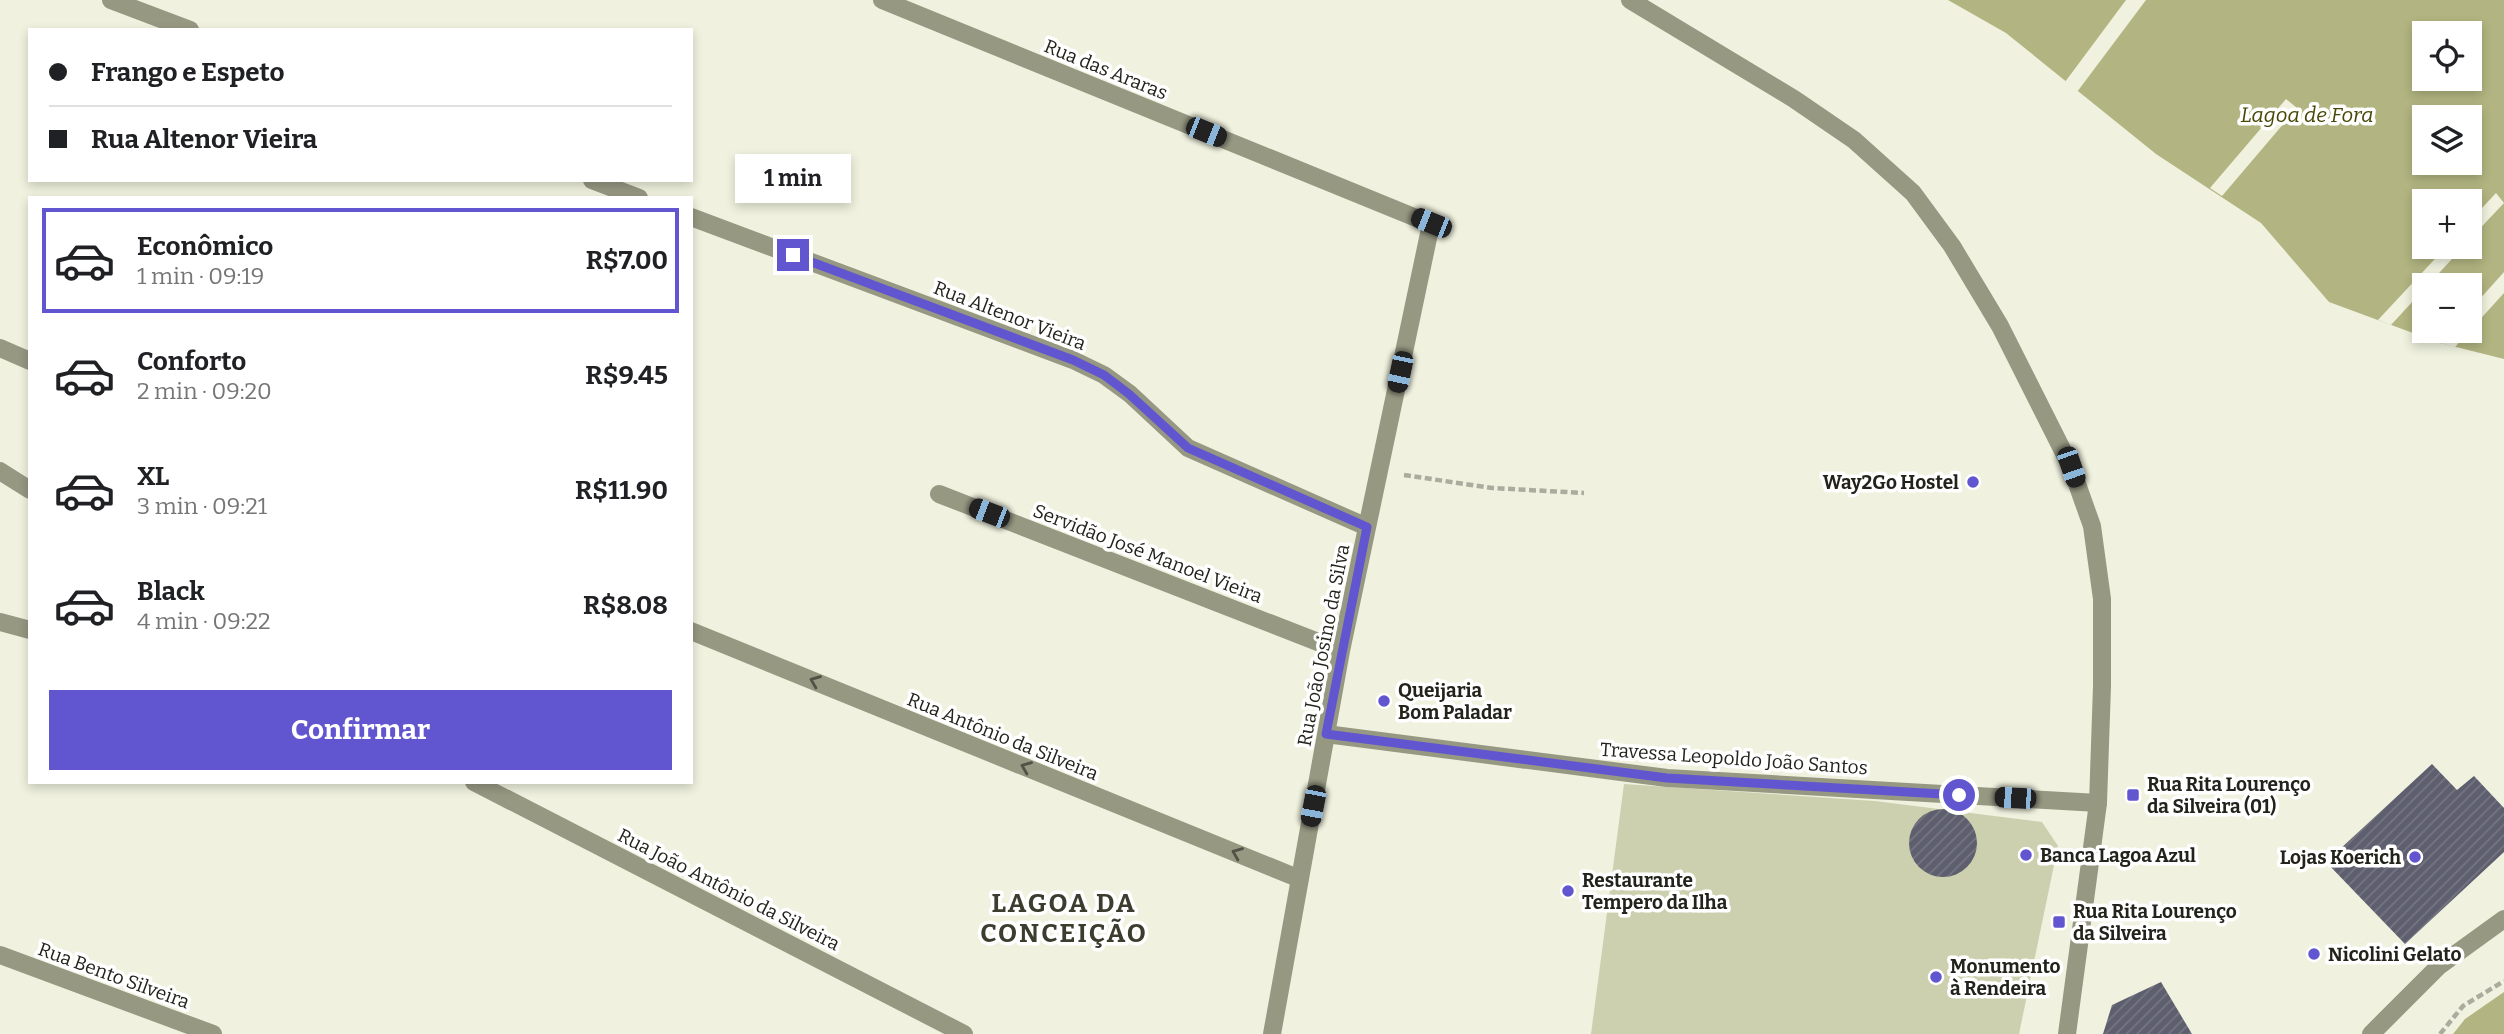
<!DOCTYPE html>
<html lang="pt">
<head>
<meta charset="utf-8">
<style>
  :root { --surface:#fff; --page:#f6f6f6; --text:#202124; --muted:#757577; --line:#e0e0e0; --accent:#6156cf }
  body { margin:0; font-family:Bitter,serif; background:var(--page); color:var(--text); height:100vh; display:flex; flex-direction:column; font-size:26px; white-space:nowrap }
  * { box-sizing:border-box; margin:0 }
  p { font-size:23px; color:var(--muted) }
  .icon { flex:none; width:38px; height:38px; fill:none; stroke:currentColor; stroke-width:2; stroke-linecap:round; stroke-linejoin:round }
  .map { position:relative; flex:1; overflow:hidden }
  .side { position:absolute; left:28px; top:196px; width:665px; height:588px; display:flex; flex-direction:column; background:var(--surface); border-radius:0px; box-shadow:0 4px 10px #0003 }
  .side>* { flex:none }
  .top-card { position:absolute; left:28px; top:28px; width:665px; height:154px; border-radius:0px; box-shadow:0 4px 10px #0003; display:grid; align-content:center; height:154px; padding:0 21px; background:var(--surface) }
  .controls { position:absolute; left:2412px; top:21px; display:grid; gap:14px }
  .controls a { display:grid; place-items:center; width:70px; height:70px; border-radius:0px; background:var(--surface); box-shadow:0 4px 10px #0003; font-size:35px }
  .end { position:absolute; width:32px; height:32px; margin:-16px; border:9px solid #6156cf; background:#fff; box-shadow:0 0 0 4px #fff }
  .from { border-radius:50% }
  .bubble { position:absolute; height:49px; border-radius:0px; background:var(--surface); box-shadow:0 4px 10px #0003; font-size:23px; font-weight:700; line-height:49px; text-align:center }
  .car { position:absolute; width:21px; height:42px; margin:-21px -10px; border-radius:9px; box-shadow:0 0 5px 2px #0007; background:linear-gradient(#222 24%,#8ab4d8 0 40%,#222 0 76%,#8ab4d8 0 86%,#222 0) }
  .top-card b { display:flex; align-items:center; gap:24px; height:66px; font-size:26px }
  .top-card b+b { border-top:2px solid var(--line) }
  .top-card i { width:18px; height:18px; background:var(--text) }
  ul { padding:12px 0 0; list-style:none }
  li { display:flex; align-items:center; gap:21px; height:105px; margin:0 14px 10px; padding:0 7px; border:4px solid transparent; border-radius:0px }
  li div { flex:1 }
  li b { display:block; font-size:26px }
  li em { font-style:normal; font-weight:700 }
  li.on { border-color:var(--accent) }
  li>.icon { width:63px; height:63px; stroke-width:1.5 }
  .primary-button { display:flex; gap:14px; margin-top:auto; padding:14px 21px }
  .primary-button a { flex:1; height:80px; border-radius:0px; background:var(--accent); color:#fff; font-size:28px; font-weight:700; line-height:80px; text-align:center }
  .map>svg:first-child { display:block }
  .green { fill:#cdd0af }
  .water { fill:#b2b581; fill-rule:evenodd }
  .pier { fill:#f0f2df }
  .building { fill:url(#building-hatch) }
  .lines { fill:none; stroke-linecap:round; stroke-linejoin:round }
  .path { stroke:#aaac9d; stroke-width:4.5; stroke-dasharray:7 3.5; stroke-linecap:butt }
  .minor { stroke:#969882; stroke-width:18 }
  .tertiary { stroke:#969882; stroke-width:18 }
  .oneway { stroke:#515245 }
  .route { stroke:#6156cf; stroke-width:9 }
  .poi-dot { fill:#6156cf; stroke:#fff; stroke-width:2.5 }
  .labels { text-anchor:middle; stroke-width:7; stroke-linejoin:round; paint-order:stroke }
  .street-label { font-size:19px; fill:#23231c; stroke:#fff }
  .poi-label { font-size:19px; font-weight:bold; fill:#23231c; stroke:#fff; text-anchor:start }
  .water-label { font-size:21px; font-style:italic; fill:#474808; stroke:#fff }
  .district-label { font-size:26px; font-weight:bold; letter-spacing:2px; fill:#3c3d2e; stroke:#fff }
</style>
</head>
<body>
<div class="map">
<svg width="2504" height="1034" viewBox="0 0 2504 1034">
  <defs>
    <pattern id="building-hatch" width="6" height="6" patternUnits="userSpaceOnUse" patternTransform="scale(1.75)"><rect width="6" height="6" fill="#5d5e6e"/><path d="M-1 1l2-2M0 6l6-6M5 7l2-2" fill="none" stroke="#757681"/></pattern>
  </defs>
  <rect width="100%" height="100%" fill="#f0f2df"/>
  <path class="green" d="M1624 784 1875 801 2042 822 2058 846 2019 1034H1591Z"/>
  <path class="water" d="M1948 0H2504V359L2440 343 2329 302 2261 223 2156 154 2006 33ZM2424 33H2469V79H2424ZM2424 117H2469V163H2424ZM2424 201H2469V247H2424ZM2424 285H2469V331H2424Z
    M2504 992V1034H2453L2465 1019Z"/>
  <path class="pier" d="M2126 0H2146L2077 92 2065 82Z
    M2286 99 2297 108 2222 196 2210 188Z
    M2496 193 2504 203 2469 240V222Z
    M2446 247H2463L2428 285H2424V289L2391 325 2378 320Z
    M2504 272V293L2455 347 2440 343 2451 331H2469V311Z"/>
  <path class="building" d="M2432 764 2457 790 2474 776 2504 808V852L2405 944 2326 862Z
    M1909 843a34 34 0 1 1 68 0a34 34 0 1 1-68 0Z
    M2161 982 2192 1034H2103L2112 1005Z"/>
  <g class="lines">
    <path class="path" d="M1404 475 1492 488 1584 493
      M2440 1034 2463 1006 2504 981"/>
    <path class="minor" d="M111 0 190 30
      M882 0 1431 224 1341 651 1272 1034
      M592 180 639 198
      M691 217 1073 360 1104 375 1130 394 1188 448 1367 527
      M0 348 30 361
      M0 471 30 490
      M939 494 1341 651
      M0 622 30 630
      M691 631 1300 879
      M1326 734 1667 778 2098 803
      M474 782 964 1034
      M0 955 213 1034
      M2371 1034 2439 966 2504 919"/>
    <path class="tertiary" d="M1630 0 1794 99 1854 140 1913 193 1952 246 2000 326 2071 467 2092 526 2102 599V686L2098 803 2067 1034"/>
  </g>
  <defs><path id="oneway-chevron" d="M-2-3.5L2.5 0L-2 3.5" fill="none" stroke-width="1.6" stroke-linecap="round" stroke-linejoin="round" transform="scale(1.75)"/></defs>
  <g class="oneway">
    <use href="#oneway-chevron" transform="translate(815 681) rotate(-158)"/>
    <use href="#oneway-chevron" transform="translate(1026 767) rotate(-158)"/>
    <use href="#oneway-chevron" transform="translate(1237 853) rotate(-158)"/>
  </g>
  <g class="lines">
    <path class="route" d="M793 255 1073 360 1104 375 1129 394 1188 448 1367 527 1326 734 1667 778 1959 795"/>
  </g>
  <g class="poi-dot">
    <circle cx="1973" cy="482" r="7"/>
    <circle cx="1384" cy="701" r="7"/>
    <rect x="2126" y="788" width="14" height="14" rx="3.5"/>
    <circle cx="2026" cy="855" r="7"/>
    <circle cx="2415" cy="857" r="7"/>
    <circle cx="1568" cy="891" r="7"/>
    <rect x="2052" y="915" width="14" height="14" rx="3.5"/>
    <circle cx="2314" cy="954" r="7"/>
    <circle cx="1936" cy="977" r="7"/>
  </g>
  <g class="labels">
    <g class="street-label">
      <text transform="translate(1106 69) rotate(22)" y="7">Rua das Araras</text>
      <text transform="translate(1010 315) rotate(21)" y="7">Rua Altenor Vieira</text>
      <text transform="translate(1148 553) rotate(21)" y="7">Servidão José Manoel Vieira</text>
      <text transform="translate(1323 645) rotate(-79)" y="7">Rua João Josino da Silva</text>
      <text transform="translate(1003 736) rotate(22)" y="7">Rua Antônio da Silveira</text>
      <text transform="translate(1734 758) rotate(4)" y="7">Travessa Leopoldo João Santos</text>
      <text transform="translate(729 889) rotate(27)" y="7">Rua João Antônio da Silveira</text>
      <text transform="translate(114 975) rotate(20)" y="7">Rua Bento Silveira</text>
    </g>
    <g class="poi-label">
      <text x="1959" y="489" text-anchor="end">Way2Go Hostel</text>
      <text x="1398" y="697">Queijaria<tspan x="1398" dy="22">Bom Paladar</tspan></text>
      <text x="2147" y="791">Rua Rita Lourenço<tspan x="2147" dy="22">da Silveira (01)</tspan></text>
      <text x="2040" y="862">Banca Lagoa Azul</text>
      <text x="2401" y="864" text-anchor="end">Lojas Koerich</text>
      <text x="1582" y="887">Restaurante<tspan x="1582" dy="22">Tempero da Ilha</tspan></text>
      <text x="2073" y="918">Rua Rita Lourenço<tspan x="2073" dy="22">da Silveira</tspan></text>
      <text x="2328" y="961">Nicolini Gelato</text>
      <text x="1950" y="973">Monumento<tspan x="1950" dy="22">à Rendeira</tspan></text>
    </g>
    <g class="water-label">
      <text x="2307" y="122">Lagoa de Fora</text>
    </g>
    <g class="district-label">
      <text x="1064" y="912">LAGOA DA<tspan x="1064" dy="30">CONCEIÇÃO</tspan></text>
    </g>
  </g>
</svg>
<div class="controls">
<a><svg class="icon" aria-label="locate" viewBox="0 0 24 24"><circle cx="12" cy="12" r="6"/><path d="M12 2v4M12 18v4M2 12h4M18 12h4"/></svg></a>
<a><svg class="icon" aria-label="layers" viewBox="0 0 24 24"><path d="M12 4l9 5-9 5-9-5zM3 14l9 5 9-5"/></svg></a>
<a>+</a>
<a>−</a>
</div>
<i class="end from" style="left:1959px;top:795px"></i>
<i class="end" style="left:793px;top:255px"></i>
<div class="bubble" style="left:735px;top:154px;width:116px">1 min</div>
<i class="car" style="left:1206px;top:132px;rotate:112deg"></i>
<i class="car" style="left:1431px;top:223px;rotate:292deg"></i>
<i class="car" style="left:1400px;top:372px;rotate:192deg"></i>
<i class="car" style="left:2071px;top:467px;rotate:161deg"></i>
<i class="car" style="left:989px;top:513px;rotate:291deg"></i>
<i class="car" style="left:2015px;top:798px;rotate:273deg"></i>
<i class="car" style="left:1313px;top:806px;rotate:191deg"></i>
<div class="top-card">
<b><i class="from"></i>Frango e Espeto</b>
<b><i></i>Rua Altenor Vieira</b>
</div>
<section class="side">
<ul>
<li class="on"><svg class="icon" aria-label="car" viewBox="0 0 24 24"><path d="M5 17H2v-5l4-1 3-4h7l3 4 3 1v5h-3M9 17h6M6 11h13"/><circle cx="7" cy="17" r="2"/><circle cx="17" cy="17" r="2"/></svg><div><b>Econômico</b><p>1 min · 09:19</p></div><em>R$7.00</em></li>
<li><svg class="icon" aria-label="car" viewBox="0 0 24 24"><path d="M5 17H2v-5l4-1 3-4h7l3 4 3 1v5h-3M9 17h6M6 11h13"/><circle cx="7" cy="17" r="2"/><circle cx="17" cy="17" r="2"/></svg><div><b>Conforto</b><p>2 min · 09:20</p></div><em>R$9.45</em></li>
<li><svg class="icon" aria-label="car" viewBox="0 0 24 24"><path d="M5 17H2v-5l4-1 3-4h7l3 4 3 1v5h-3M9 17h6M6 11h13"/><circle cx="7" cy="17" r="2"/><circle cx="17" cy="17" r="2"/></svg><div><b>XL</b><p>3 min · 09:21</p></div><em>R$11.90</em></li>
<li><svg class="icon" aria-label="car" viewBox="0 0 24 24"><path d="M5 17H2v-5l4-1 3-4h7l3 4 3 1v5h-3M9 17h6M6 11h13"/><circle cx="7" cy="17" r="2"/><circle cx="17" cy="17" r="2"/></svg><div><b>Black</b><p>4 min · 09:22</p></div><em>R$8.08</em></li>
</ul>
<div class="primary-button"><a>Confirmar</a></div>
</section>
</div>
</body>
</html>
